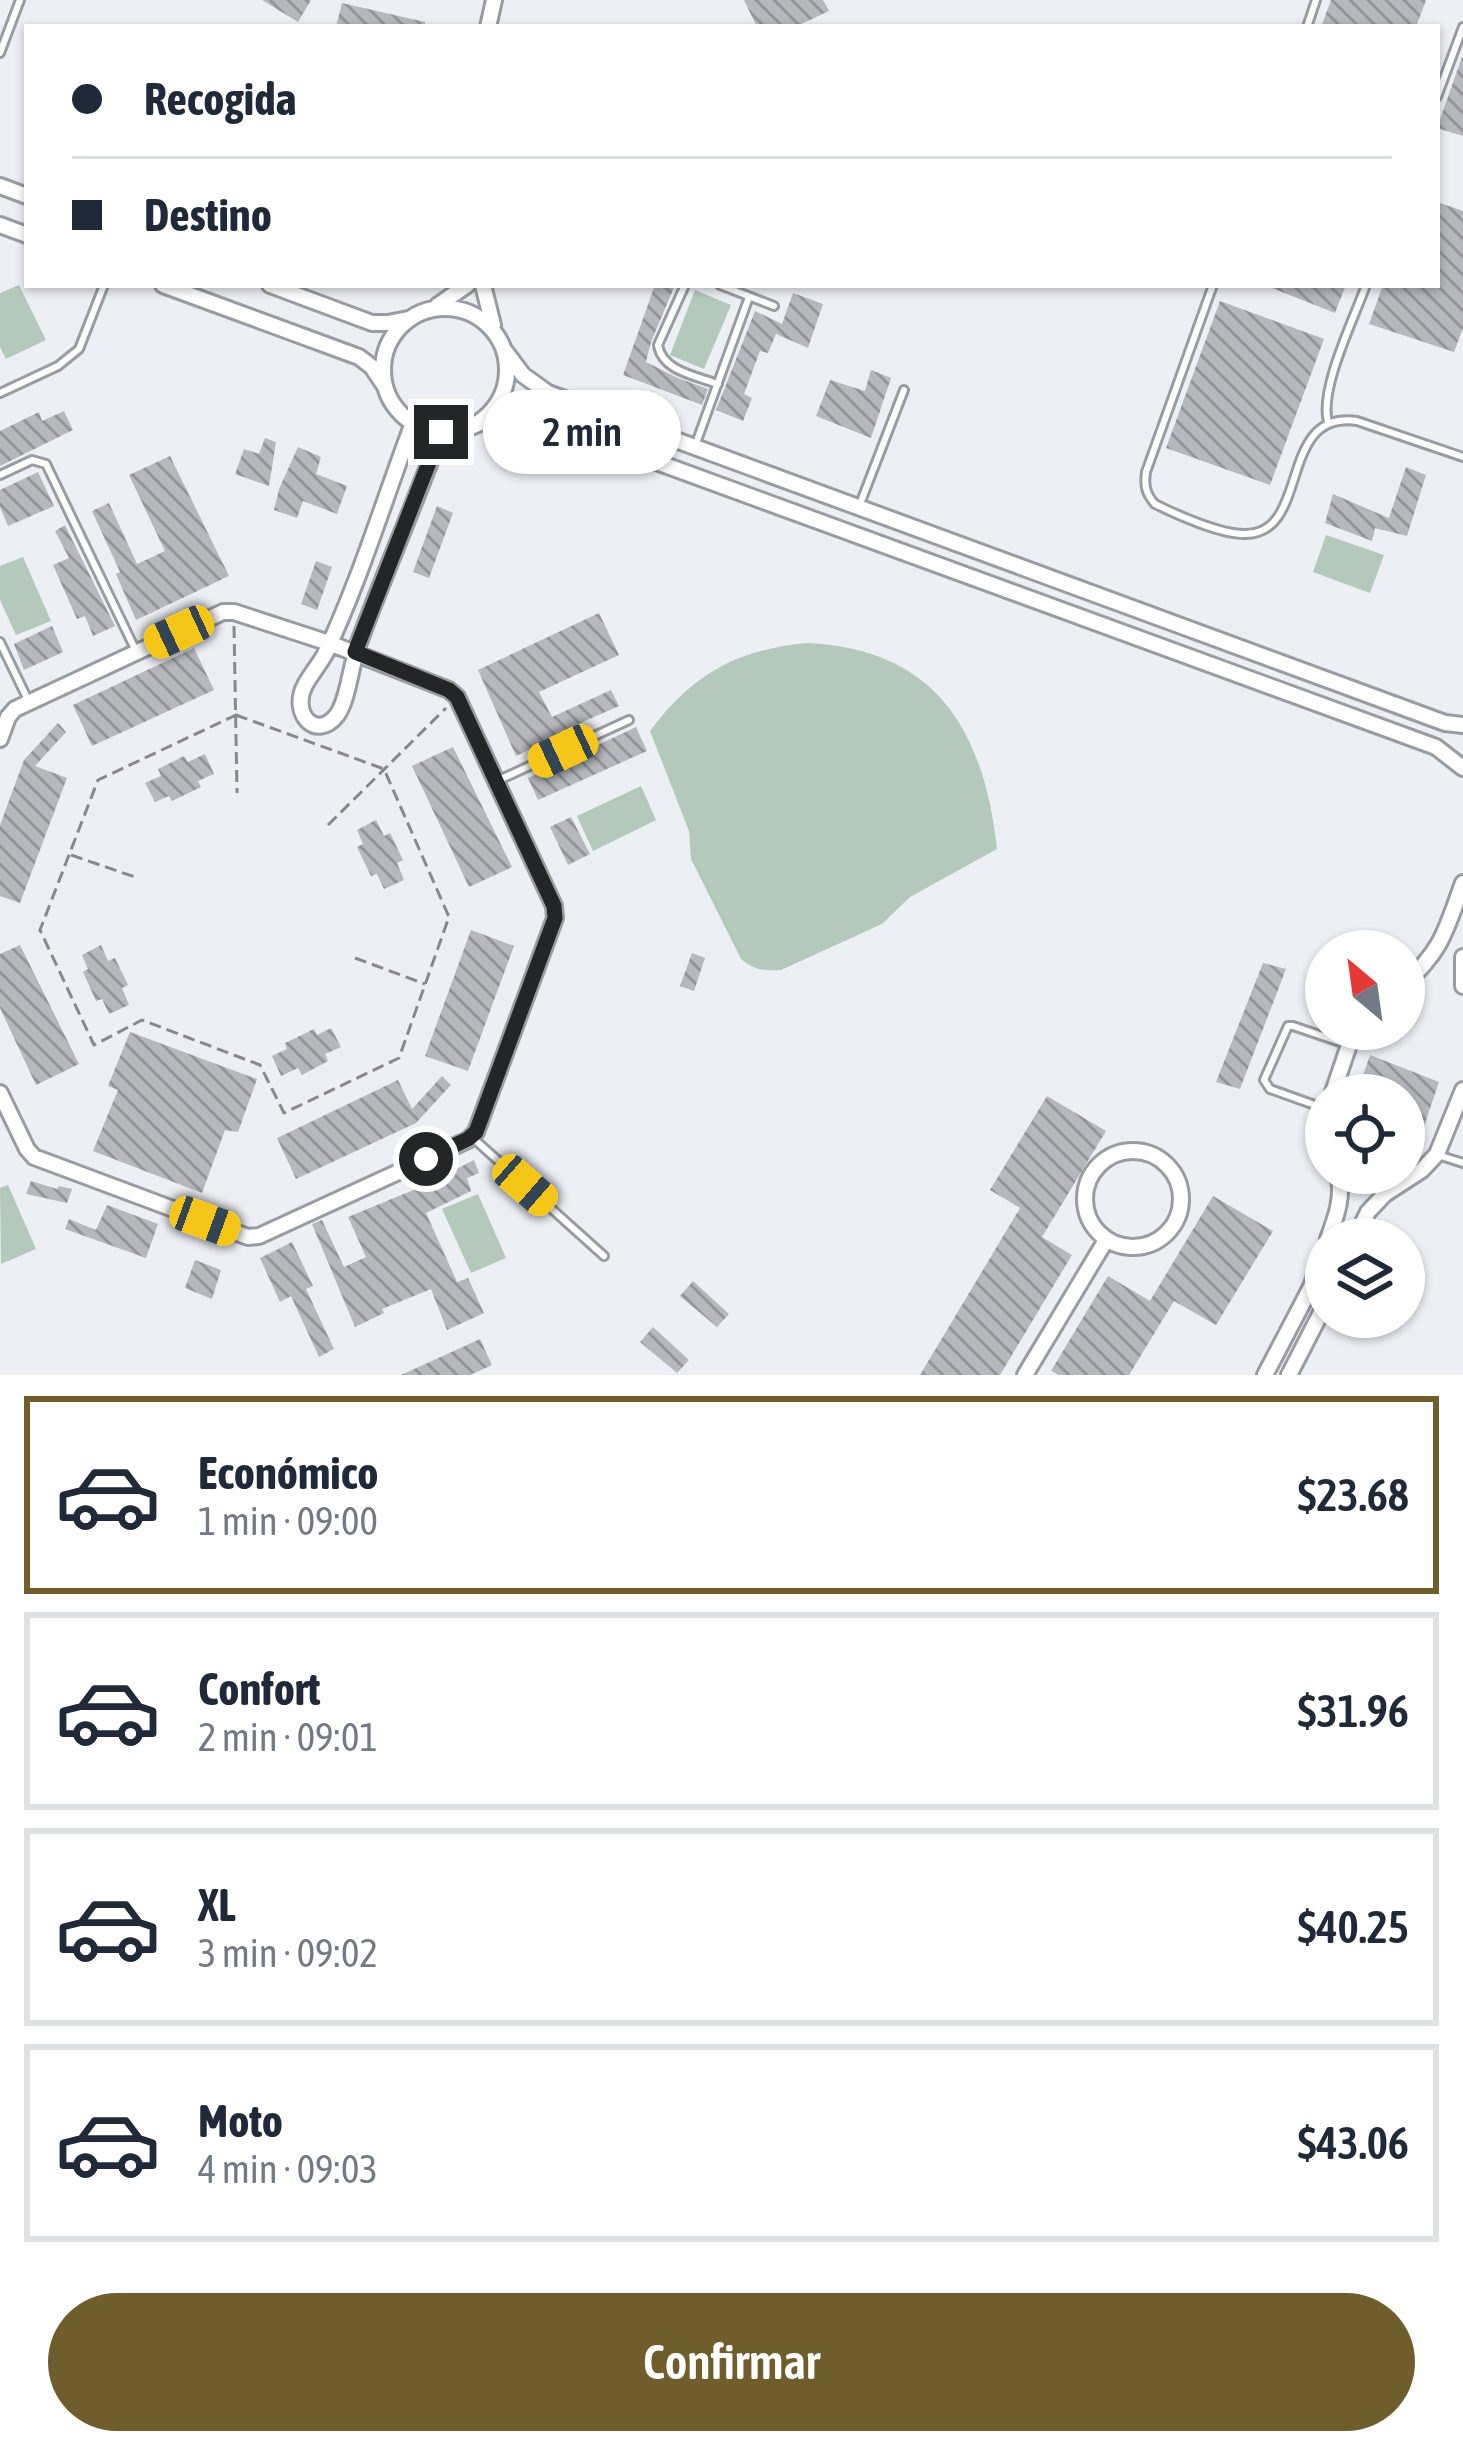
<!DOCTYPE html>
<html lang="es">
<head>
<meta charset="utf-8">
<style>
  :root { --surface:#fff; --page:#f6f6f7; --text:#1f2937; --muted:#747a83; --line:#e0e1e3; --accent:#6f5d2b }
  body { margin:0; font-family:"Asap Condensed",sans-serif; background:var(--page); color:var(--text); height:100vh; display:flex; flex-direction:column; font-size:45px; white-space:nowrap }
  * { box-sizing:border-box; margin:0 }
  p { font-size:39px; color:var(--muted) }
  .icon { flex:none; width:66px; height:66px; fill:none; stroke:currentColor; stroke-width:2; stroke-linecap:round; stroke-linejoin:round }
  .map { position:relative; height:1375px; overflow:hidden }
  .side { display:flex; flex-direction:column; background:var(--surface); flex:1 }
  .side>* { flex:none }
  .top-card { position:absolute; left:24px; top:24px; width:1416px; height:264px; border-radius:0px; box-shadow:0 3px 9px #0004; display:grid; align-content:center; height:264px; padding:0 48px; background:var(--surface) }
  .needle { width:78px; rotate:331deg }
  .fabs { position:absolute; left:1305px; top:930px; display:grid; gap:24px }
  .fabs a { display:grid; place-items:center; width:120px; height:120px; border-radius:50%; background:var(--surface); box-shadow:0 3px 9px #0004; font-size:60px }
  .end { position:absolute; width:54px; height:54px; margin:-27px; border:15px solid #242527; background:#fff; box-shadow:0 0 0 6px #fff }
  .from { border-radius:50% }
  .bubble { position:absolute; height:84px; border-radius:42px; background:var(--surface); box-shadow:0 3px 9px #0004; font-size:39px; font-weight:600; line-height:84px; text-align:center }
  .car { position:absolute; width:36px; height:72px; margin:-36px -18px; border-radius:15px; box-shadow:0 0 9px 3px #0007; background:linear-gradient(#f5c518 24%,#345 0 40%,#f5c518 0 76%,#345 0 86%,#f5c518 0) }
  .top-card b { display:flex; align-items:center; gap:42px; height:114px; font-size:45px }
  .top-card b+b { border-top:3px solid var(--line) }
  .top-card i { width:30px; height:30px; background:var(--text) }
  ul { padding:21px 0 0; list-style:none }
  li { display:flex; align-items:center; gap:36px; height:198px; margin:0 24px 18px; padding:0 24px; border:6px solid var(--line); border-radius:0px }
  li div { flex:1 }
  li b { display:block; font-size:45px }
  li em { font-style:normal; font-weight:600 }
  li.selected { border-color:var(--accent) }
  li>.icon { width:108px; height:108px; stroke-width:1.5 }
  .action { display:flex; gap:24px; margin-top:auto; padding:24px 48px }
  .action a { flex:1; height:138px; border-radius:72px; background:var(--accent); color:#fff; font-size:48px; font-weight:600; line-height:138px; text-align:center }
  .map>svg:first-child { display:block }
  .pitch { fill:#b4c8bc }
  .building { fill:url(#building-back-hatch) }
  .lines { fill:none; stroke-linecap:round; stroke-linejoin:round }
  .lane-casing { stroke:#999ca0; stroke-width:12 }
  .street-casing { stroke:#999ca0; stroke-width:20 }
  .path { stroke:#87898c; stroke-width:3; stroke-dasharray:12 6; stroke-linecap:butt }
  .lane { stroke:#fff; stroke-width:6 }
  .street { stroke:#fff; stroke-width:14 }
  .route { stroke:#242527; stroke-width:15 }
</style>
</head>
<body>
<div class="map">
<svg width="1463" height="1375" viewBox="0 0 1463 1375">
  <defs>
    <pattern id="building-back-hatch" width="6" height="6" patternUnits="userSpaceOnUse" patternTransform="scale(3)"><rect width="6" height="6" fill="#b5b8bc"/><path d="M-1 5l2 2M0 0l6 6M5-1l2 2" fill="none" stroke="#939599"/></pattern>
  </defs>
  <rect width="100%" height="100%" fill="#eceff4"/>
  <path class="pitch" d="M19 285 46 340 6 359 0 347V293Z
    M695 290 731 305 704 369 670 355Z
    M1326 535 1384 555 1370 593 1313 572Z
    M23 557 51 621 16 635 0 600V566Z
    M807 643C936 649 984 730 997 849L910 897 882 924 781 970C764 971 754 970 741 959L691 859 689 831 650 731C693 674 735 650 807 643Z
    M641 786 656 820 593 851 577 816Z
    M8 1185 36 1249 1 1264 0 1188Z
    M478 1194 506 1258 471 1273 442 1209Z"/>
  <path class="building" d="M262 0H311L298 22Z
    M744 0H823L829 11 795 27H757Z
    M1331 0H1426L1416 27H1321Z
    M342 3 425 22V27H336Z
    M1462 57 1463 58V136L1437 128Z
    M1437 202 1463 211V328L1454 352 1369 324 1383 285H1437Z
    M655 285H675L651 342 646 362 678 378 708 389 702 405 623 375Z
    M1264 285H1346L1335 313Z
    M793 293 823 304 808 348 776 334 768 353 760 351 744 394 752 398 743 421 716 410 755 311 782 324Z
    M1220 301 1324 339 1270 485 1166 448Z
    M871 370 891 378 871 438 816 416 830 380 865 391Z
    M64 411 73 430 0 466V431L39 412 42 421Z
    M265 438 276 442 269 486 235 474 244 449 259 454Z
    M298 447 321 457 316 474 347 486 337 514 303 501 297 518 274 510 279 489Z
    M170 456 229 576 136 620 116 574 120 572 92 511 109 503 137 564 165 551 129 475Z
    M1406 467 1426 475 1407 536 1375 528 1372 541 1325 523 1333 494 1389 518Z
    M38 472 54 506 8 526 0 507V490Z
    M437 506 453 513 429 578 413 572Z
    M65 525 115 626 93 636 85 616 77 619 53 565 69 558 55 531Z
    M316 561 332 567 317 610 301 604Z
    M599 613 619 655 539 692 552 717 611 690 619 706 560 732 561 735 516 756 478 670Z
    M52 626 63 652 24 670 14 644Z
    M194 648 214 690 92 746 73 705Z
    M58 723 66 732 35 766 67 778 20 903 0 896V825L24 760Z
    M636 727 647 751 538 800 528 778Z
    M453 747 512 867 469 887 412 766Z
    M205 754 214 774 198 781 201 787 172 801 169 796 155 802 145 783 161 776 158 769 184 756 188 762Z
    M571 817 590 854 568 865 550 827Z
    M376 820 384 836 390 833 403 860 397 863 404 880 384 889 377 874 371 876 357 847 363 844 357 830Z
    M471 930 514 946 468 1071 425 1056Z
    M20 945 79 1064 36 1085 0 1008V954Z
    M101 945 108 961 115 958 128 985 122 988 129 1005 109 1014 102 999 96 1001 83 972 88 969 82 955Z
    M692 953 705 958 694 991 680 986Z
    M1263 963 1286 969 1240 1089 1216 1082Z
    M331 1028 341 1047 325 1054 328 1061 302 1075 298 1068 281 1076 272 1056 287 1049 285 1043 314 1029 317 1035Z
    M130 1032 257 1079 238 1132 225 1130 202 1193 93 1151 118 1090 108 1086Z
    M1370 1055 1439 1082 1416 1150 1404 1145V1095H1356Z
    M442 1076 451 1085 416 1123 296 1179 277 1138 398 1080 412 1109Z
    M1047 1096 1106 1131 1042 1237 1072 1255 1000 1375H920L1020 1208 990 1190Z
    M474 1160 479 1173 467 1178 471 1191 426 1213 457 1282 468 1278 484 1313 447 1330 431 1289 382 1309 384 1313 355 1327 312 1224 322 1220 344 1267 366 1257 348 1217 423 1186Z
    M31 1181 57 1189 59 1186 72 1189 67 1203 26 1194Z
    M1213 1196 1273 1231 1216 1325 1174 1301 1129 1375H1059L1051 1371 1108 1276 1150 1301Z
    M107 1205 158 1224 146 1258 65 1229 69 1219 96 1230Z
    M292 1242 313 1286 306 1289 334 1349 319 1357 291 1296 280 1302 260 1258Z
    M195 1260 221 1270 212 1299 185 1288Z
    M693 1281 729 1314 717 1327 680 1296Z
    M653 1327 689 1360 677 1373 640 1342Z
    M480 1339 492 1365 470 1375H401Z"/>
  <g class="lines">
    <g class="lane-casing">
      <path id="lane" d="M1307 27 1316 0
        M0 53 20 0
        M1437 97 1463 27
        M685 285 658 345C662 371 696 376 718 384
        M720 285 774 306
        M1213 285 1146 472C1144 486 1146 494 1155 504 1177 515 1220 534 1244 534 1312 535 1276 410 1357 421L1463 457
        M0 393 58 366 79 349 104 285
        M1328 422C1319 389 1354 319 1366 285
        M695 446 749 297
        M0 475 32 460 46 464 135 649
        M860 504 904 390
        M0 642 29 702
        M499 780 629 720
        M1326 1109 1270 1089 1264 1080 1288 1026H1293L1346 1044
        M474 1139 604 1256
        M1441 1156 1463 1163"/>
    </g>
    <g class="street-casing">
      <path id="street" d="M488 27 494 0
        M0 186 27 196
        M0 225 27 235
        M163 285 359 357 372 367 384 385
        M270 285 372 323H388L408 319
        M483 285 493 325
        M437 306 467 285
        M383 370a62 62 0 1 1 124 0a62 62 0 1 1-124 0Z
        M505 351 523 375 548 393 1445 723 1463 725
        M413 423C384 500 360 580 325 654 319 665 311 674 305 685 290 713 316 742 337 715 348 700 351 665 358 645 384 574 415 504 441 432
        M471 427C494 416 514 412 539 419L1436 747 1463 768
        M0 739 8 717 15 709 223 612H234L329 643 449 690 457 697 554 906 555 918 476 1132 468 1140 259 1236 248 1237 34 1157 27 1149 0 1093
        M1463 957V986
        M1404 984C1443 950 1446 929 1463 883
        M1332 1095 1349 1045 1360 1029
        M1085 1199a48 48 0 1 1 96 0a48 48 0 1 1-96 0Z
        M1328 1239C1336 1217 1344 1196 1338 1173
        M1355 1239 1368 1212 1385 1194 1422 1170 1437 1154 1463 1090
        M1025 1375 1106 1240
        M1265 1375 1311 1287 1326 1247
        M1289 1375 1326 1303"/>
    </g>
    <path class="path" d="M234 626 237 793
      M236 715 384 769 449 917 399 1058 284 1113 260 1065 142 1020 94 1045 40 930 98 780Z
      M328 825 446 708
      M71 855 135 877
      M355 958 425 984"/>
    <use href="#lane" class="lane"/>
    <use href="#street" class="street"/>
  </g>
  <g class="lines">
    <path class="route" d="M426 1159 468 1139 476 1132 555 918 554 906 457 697 449 690 355 652 441 432"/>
  </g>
</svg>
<div class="fabs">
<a><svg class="needle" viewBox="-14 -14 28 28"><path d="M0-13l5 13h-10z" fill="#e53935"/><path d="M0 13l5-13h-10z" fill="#747a83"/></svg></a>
<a><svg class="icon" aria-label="locate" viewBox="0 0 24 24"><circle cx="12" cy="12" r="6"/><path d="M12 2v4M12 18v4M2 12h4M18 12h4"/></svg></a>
<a><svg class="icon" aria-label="layers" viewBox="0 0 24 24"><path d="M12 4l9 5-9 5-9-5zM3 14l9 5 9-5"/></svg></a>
</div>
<i class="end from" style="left:426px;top:1159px"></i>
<i class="end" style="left:441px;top:432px"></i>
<div class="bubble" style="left:483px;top:390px;width:198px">2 min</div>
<i class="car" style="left:179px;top:632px;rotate:245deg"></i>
<i class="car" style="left:563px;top:751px;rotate:245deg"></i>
<i class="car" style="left:525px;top:1185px;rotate:131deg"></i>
<i class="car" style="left:205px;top:1221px;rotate:110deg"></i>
<div class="top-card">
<b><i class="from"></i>Recogida</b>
<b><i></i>Destino</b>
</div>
</div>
<section class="side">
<ul>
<li class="selected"><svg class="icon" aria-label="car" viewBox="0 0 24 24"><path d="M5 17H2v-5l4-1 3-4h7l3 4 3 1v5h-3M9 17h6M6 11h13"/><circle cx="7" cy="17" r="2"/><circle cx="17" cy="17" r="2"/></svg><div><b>Económico</b><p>1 min · 09:00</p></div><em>$23.68</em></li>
<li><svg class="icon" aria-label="car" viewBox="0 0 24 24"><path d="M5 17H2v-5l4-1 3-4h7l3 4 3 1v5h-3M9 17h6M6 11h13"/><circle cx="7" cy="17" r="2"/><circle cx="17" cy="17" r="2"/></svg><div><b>Confort</b><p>2 min · 09:01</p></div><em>$31.96</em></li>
<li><svg class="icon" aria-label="car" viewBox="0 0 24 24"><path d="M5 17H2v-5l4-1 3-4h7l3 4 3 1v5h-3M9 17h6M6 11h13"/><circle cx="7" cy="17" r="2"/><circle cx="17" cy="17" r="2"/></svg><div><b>XL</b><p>3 min · 09:02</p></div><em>$40.25</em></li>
<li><svg class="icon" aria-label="car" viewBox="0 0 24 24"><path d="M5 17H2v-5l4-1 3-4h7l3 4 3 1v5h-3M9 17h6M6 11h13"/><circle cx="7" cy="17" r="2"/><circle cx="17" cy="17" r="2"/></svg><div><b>Moto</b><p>4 min · 09:03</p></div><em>$43.06</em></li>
</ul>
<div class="action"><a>Confirmar</a></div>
</section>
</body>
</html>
